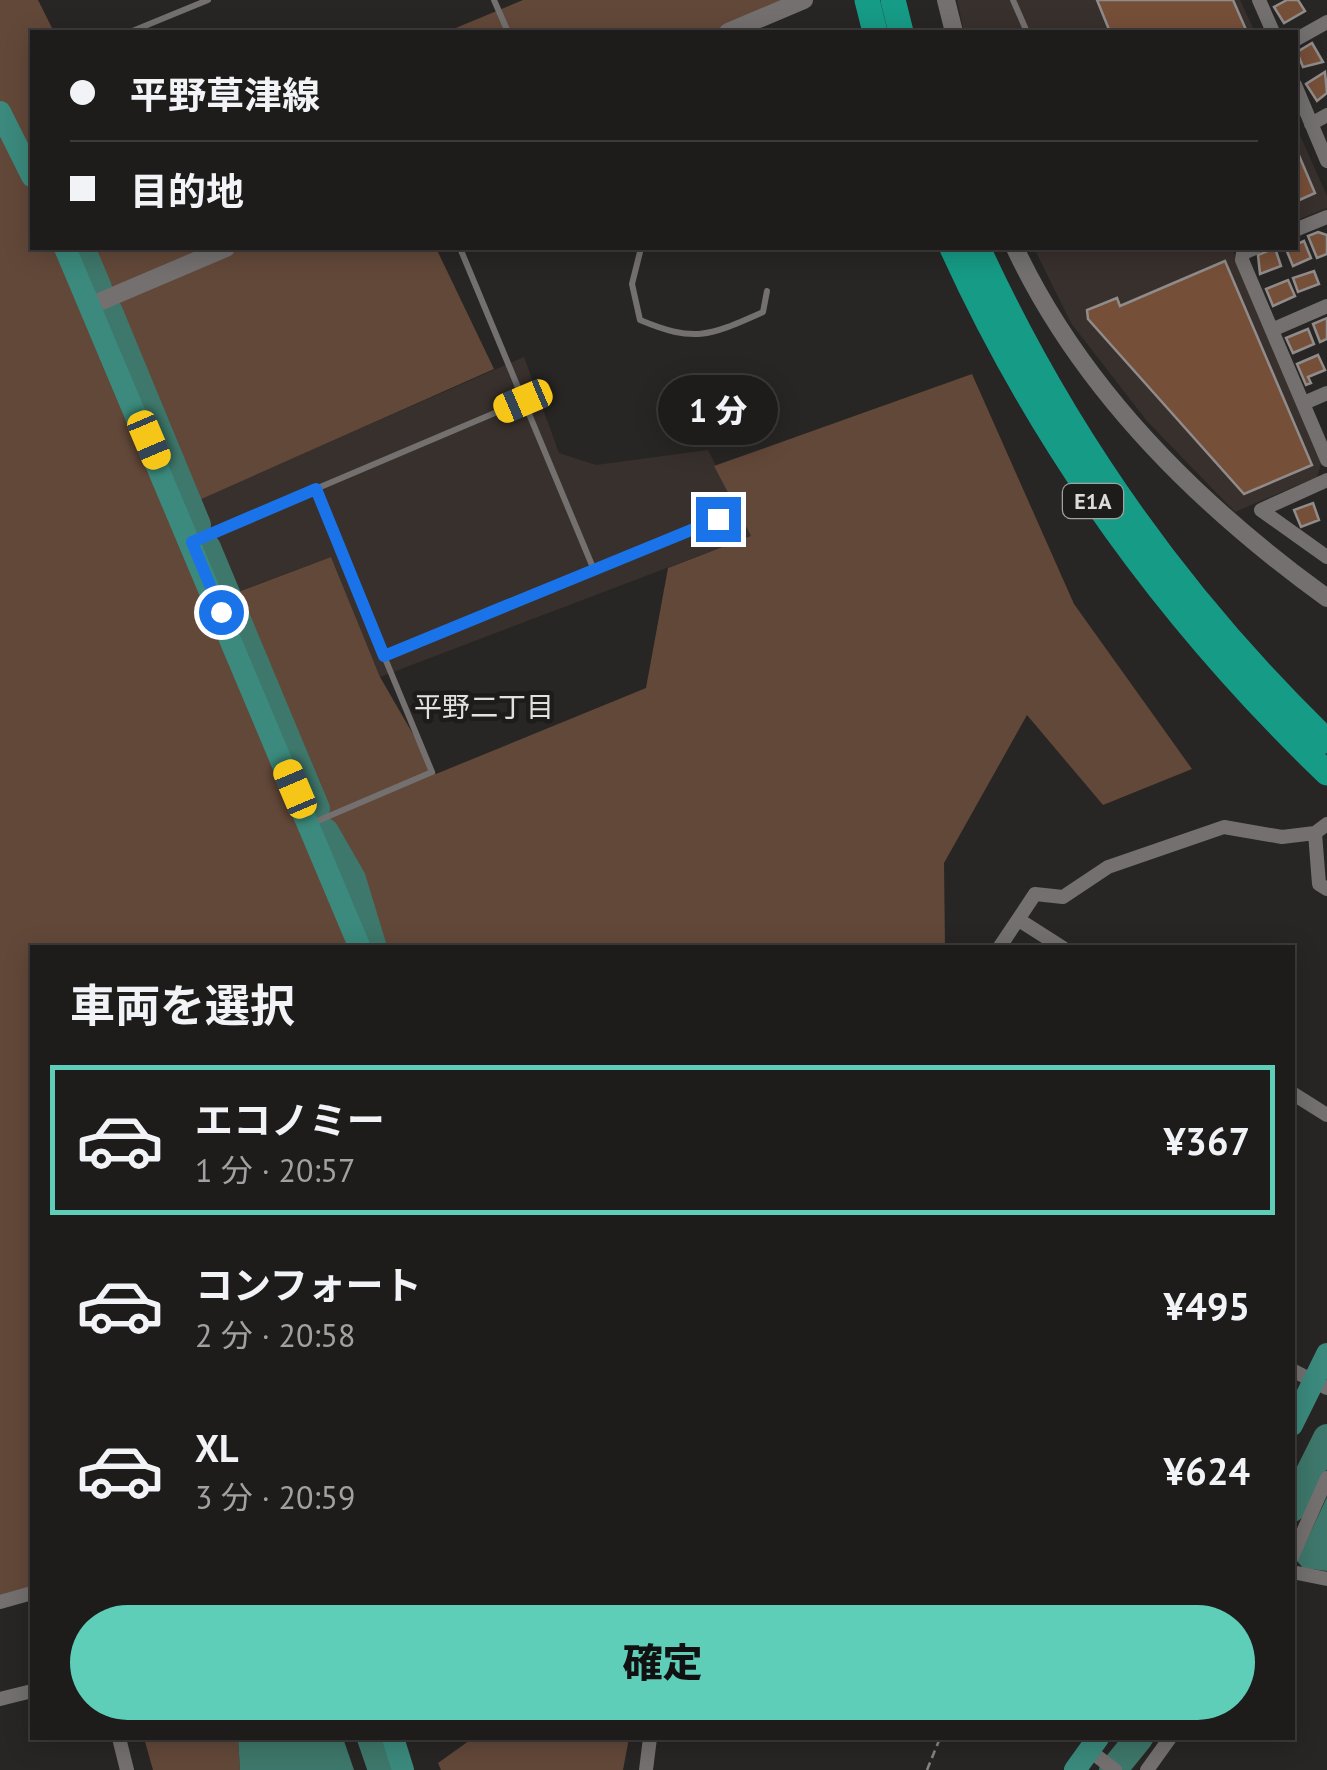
<!DOCTYPE html>
<html lang="ja">
<head>
<meta charset="utf-8">
<style>
  :root { --surface:#1e1c1b; --page:#262524; --text:#f1f3f6; --muted:#a1a1a3; --line:#3c3a3a; --accent:#5eceb8 }
  body { margin:0; font-family:"PT Sans","Noto Sans JP",sans-serif; background:var(--page); color:var(--text); height:100vh; display:flex; flex-direction:column; font-size:38px; white-space:nowrap }
  * { box-sizing:border-box; margin:0 }
  p { font-size:32px; color:var(--muted) }
  .icon { flex:none; width:55px; height:55px; fill:none; stroke:currentColor; stroke-width:2; stroke-linecap:round; stroke-linejoin:round }
  .map { position:relative; flex:1; overflow:hidden }
  .drawer { position:absolute; left:30px; top:945px; width:1265px; height:795px; display:flex; flex-direction:column; background:var(--surface); border-radius:0px; box-shadow:0 5px 25px #0003,0 0 0 2px var(--line) }
  .drawer>* { flex:none }
  .hud { position:absolute; left:30px; top:30px; width:1268px; height:220px; border-radius:0px; box-shadow:0 5px 25px #0003,0 0 0 2px var(--line); display:grid; align-content:center; height:220px; padding:0 40px; background:var(--surface) }
  .end { position:absolute; width:45px; height:45px; margin:-22px; border:12px solid #1a73e8; background:#fff; box-shadow:0 0 0 5px #fff }
  .from { border-radius:50% }
  .bubble { position:absolute; height:70px; border-radius:35px; background:var(--surface); box-shadow:0 5px 25px #0003,0 0 0 2px var(--line); font-size:32px; font-weight:800; line-height:70px; text-align:center }
  .car { position:absolute; width:30px; height:60px; margin:-30px -15px; border-radius:12px; box-shadow:0 0 8px 2px #0007; background:linear-gradient(#f5c518 24%,#345 0 40%,#f5c518 0 76%,#345 0 86%,#f5c518 0) }
  .hud b { display:flex; align-items:center; gap:35px; height:95px; font-size:38px }
  .hud b+b { border-top:2px solid var(--line) }
  .hud i { width:25px; height:25px; background:var(--text) }
  ul { padding:0; list-style:none }
  li { display:flex; align-items:center; gap:30px; height:150px; margin:0 20px 15px; padding:0 20px; border:5px solid transparent; border-radius:0px }
  li div { flex:1 }
  li b { display:block; font-size:38px }
  li em { font-style:normal; font-weight:800 }
  li.active { border-color:var(--accent) }
  li>.icon { width:90px; height:90px; stroke-width:1.5 }
  h2 { padding:0 40px; font-size:45px; line-height:120px }
  .button { display:flex; gap:20px; margin-top:auto; padding:20px 40px }
  .button a { flex:1; height:115px; border-radius:60px; background:var(--accent); color:#111; font-size:40px; font-weight:800; line-height:115px; text-align:center }
  .map>svg:first-child { display:block }
  .built { fill:#38302c }
  .green { fill:#624839 }
  .water { fill:#3e776b }
  .lines { fill:none; stroke-linecap:round; stroke-linejoin:round }
  .river { stroke:#3e776b; stroke-width:28 }
  .building { fill:#764f38; stroke:#8f8c8b; stroke-width:2.5 }
  .path { stroke:#888685; stroke-width:2.5; stroke-dasharray:8 5; stroke-linecap:butt }
  .service { stroke:#73706f; stroke-width:6 }
  .minor { stroke:#73706f; stroke-width:14 }
  .tertiary { stroke:#73706f; stroke-width:18 }
  .primary { stroke:#3b8a7d; stroke-width:22 }
  .motorway { stroke:#169b86; stroke-width:25 }
  .route { stroke:#1a73e8; stroke-width:12 }
  .labels { text-anchor:middle; stroke-width:9; stroke-linejoin:round; paint-order:stroke }
  .shield { fill:#1e1c1b; stroke:#a3a2a1; stroke-width:2.5 }
  .shield-label { font-size:22px; font-weight:bold; fill:#dcdbda }
  .neighbourhood-label { font-size:28px; fill:#e3e0de; stroke:#1e1c1b }
</style>
</head>
<body>
<div class="map">
<svg width="1327" height="1770" viewBox="0 0 1327 1770">
  <rect width="100%" height="100%" fill="#282624"/>
  <path class="built" d="M957 0H1240L1255 32H964Z
    M1295 124 1327 196V208L1295 221Z
    M1034 248H1232L1321 464 1317 477 1235 512 1147 421 1071 323Z
    M524 357 559 453 596 465 708 450 751 536 380 677 331 557 218 599 181 507Z"/>
  <path class="green" d="M0 0H38L54 32H32V248H436L494 369 181 508 219 599 331 557 380 677 436 774 646 688 668 568 751 536 714 466 972 374 1074 604 1192 769 1103 805 1027 715 944 863 945 947 32 948V1593L0 1599Z
    M523 0H805L729 32H446Z
    M144 1738H238L240 1770H153Z
    M473 1738H629L623 1770H441L438 1763Z"/>
  <path class="water" d="M1327 1497V1571L1303 1568 1297 1561Z
    M238 1738H343L354 1770H240Z"/>
  <g class="lines">
    <path class="river" d="M81 248 98 288
      M109 312 197 525
      M207 548 316 809
      M325 832 352 879 373 948
      M1292 1508 1327 1438
      M371 1738 382 1770
      M1113 1770 1139 1738"/>
  </g>
  <path class="building" d="M1097 0H1233L1247 32H1110Z
    M1287 0H1298L1305 11 1284 23 1274 7Z
    M1312 43 1323 62 1303 67 1297 52Z
    M1325 72 1327 93 1317 101 1306 84Z
    M1295 146 1315 193 1295 202Z
    M1318 232 1327 235V254L1317 258 1308 236Z
    M1304 241 1311 258 1293 266 1286 249Z
    M1275 248 1281 266 1260 274 1258 255Z
    M1225 261 1312 465 1244 494 1088 319 1087 310 1117 298 1120 306Z
    M1314 271 1319 284 1298 292 1293 278Z
    M1288 280 1295 296 1273 306 1266 289Z
    M1327 318V339L1320 342 1313 324Z
    M1308 329 1314 344 1293 353 1286 338Z
    M1318 355 1325 370 1308 377 1311 383 1306 385 1297 364Z
    M1313 503 1319 520 1301 527 1294 510Z"/>
  <g class="lines">
    <path class="path" d="M927 1770 940 1738"/>
    <path class="service" d="M494 0 508 32
      M1013 0 1027 32
      M130 32 208 0
      M460 248 594 570
      M641 248 632 284 640 320C695 343 709 336 763 312L767 291
      M193 541 523 401
      M384 656 718 519
      M315 822 432 772 315 489"/>
    <path class="minor" d="M1259 0 1273 32
      M1295 40 1327 22
      M1295 85 1327 161
      M1311 124 1327 115
      M1295 230 1327 217
      M1255 248 1243 253 1242 260 1327 460
      M1274 329 1327 306
      M1304 403 1327 393
      M1327 480 1261 510 1327 557
      M1315 833 1319 884 1327 889
      M1019 920 1063 948
      M999 948 1035 894 1063 897 1108 867 1224 827 1282 837 1315 833 1327 824
      M1292 1093 1327 1115
      M1292 1370 1327 1388
      M1292 1557 1327 1478
      M1292 1572 1327 1579
      M0 1602 32 1593
      M0 1699 32 1691
      M119 1738 127 1770
      M1089 1750 1115 1770
      M646 1770 650 1738
      M1147 1770 1170 1738"/>
    <path class="tertiary" d="M946 0 954 32
      M728 32 804 0
      M1015 248C1083 392 1200 506 1327 598
      M92 305 226 248"/>
    <path class="primary" d="M0 112 32 176
      M65 248 360 948
      M1292 1425 1327 1354
      M393 1738 403 1770
      M1075 1770 1098 1738"/>
    <path class="motorway" d="M867 0 875 32
      M893 0 901 32
      M952 248C1043 448 1169 621 1327 773
      M978 248C1063 433 1180 599 1327 741"/>
  </g>
  <g class="lines">
    <path class="route" d="M221 612 192 542 316 489 384 656 718 519"/>
  </g>
  <g class="labels">
    <rect class="shield" x="1063" y="484" width="60" height="34" rx="8"/>
    <g class="shield-label">
      <text x="1093" y="509">E1A</text>
    </g>
    <g class="neighbourhood-label">
      <text x="484" y="717">平野二丁目</text>
    </g>
  </g>
</svg>
<i class="end from" style="left:221px;top:612px"></i>
<i class="end" style="left:718px;top:519px"></i>
<div class="bubble" style="left:658px;top:375px;width:120px">1 分</div>
<i class="car" style="left:523px;top:401px;rotate:247deg"></i>
<i class="car" style="left:149px;top:440px;rotate:157deg"></i>
<i class="car" style="left:295px;top:789px;rotate:337deg"></i>
<div class="hud">
<b><i class="from"></i>平野草津線</b>
<b><i></i>目的地</b>
</div>
<section class="drawer">
<h2>車両を選択</h2>
<ul>
<li class="active"><svg class="icon" aria-label="car" viewBox="0 0 24 24"><path d="M5 17H2v-5l4-1 3-4h7l3 4 3 1v5h-3M9 17h6M6 11h13"/><circle cx="7" cy="17" r="2"/><circle cx="17" cy="17" r="2"/></svg><div><b>エコノミー</b><p>1 分 · 20:57</p></div><em>¥367</em></li>
<li><svg class="icon" aria-label="car" viewBox="0 0 24 24"><path d="M5 17H2v-5l4-1 3-4h7l3 4 3 1v5h-3M9 17h6M6 11h13"/><circle cx="7" cy="17" r="2"/><circle cx="17" cy="17" r="2"/></svg><div><b>コンフォート</b><p>2 分 · 20:58</p></div><em>¥495</em></li>
<li><svg class="icon" aria-label="car" viewBox="0 0 24 24"><path d="M5 17H2v-5l4-1 3-4h7l3 4 3 1v5h-3M9 17h6M6 11h13"/><circle cx="7" cy="17" r="2"/><circle cx="17" cy="17" r="2"/></svg><div><b>XL</b><p>3 分 · 20:59</p></div><em>¥624</em></li>
</ul>
<div class="button"><a>確定</a></div>
</section>
</div>
</body>
</html>
